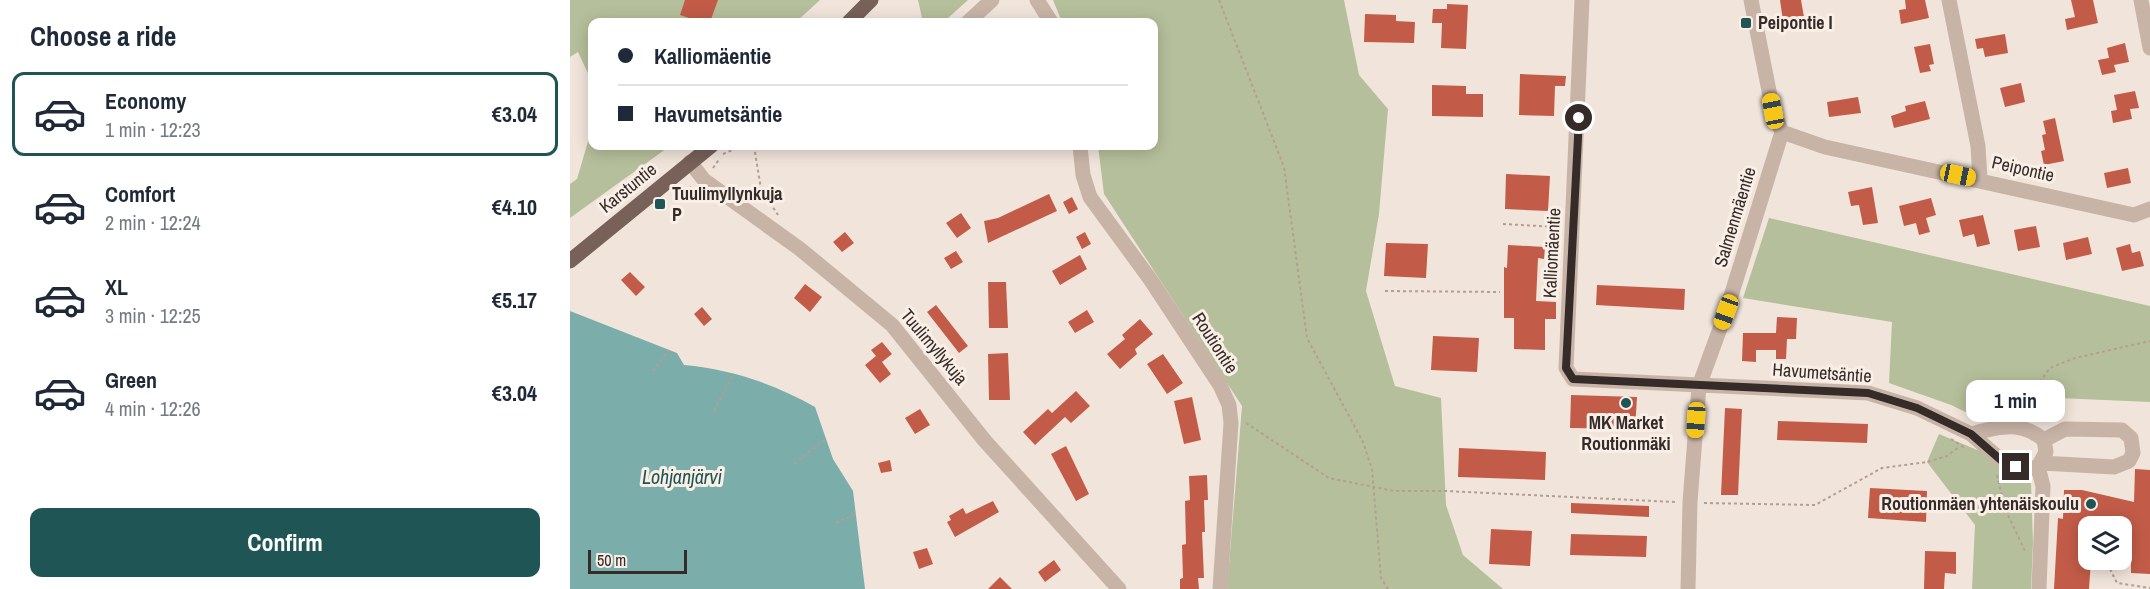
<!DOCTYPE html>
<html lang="en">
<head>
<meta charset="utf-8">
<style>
  :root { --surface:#fff; --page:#f6f6f7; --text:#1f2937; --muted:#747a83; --line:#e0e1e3; --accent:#1f5554 }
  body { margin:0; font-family:"Archivo Narrow",sans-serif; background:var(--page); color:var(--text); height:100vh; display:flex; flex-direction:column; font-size:22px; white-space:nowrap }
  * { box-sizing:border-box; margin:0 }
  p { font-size:20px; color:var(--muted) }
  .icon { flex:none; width:33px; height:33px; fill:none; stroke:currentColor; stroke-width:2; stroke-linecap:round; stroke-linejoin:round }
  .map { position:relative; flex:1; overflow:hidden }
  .side { display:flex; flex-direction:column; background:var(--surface); width:570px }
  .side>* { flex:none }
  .top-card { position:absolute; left:18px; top:18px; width:570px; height:132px; border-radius:12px; box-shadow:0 3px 15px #0003; display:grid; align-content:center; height:132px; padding:0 30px; background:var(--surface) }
  .fabs { position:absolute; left:1508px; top:516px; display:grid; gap:12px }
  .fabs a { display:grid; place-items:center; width:54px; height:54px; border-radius:12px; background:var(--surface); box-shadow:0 3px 15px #0003; font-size:30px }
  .scale { position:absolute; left:18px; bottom:15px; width:99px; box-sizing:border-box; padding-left:6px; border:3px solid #352b28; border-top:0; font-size:16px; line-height:21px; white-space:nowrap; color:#352b28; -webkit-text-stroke:4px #f9efe7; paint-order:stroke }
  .end { position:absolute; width:27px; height:27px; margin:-14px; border:8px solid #352b28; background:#fff; box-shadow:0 0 0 3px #fff }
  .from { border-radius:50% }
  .bubble { position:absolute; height:42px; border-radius:12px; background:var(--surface); box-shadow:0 3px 15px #0003; font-size:20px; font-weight:700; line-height:42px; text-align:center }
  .car { position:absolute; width:18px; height:36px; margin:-18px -9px; border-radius:8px; box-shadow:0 0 4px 2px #0007; background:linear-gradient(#f5c518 24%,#345 0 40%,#f5c518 0 76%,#345 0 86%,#f5c518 0) }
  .top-card b { display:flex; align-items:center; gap:21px; height:57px; font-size:22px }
  .top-card b+b { border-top:2px solid var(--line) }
  .top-card i { width:15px; height:15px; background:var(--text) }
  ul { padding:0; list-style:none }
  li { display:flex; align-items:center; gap:18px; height:84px; margin:0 12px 9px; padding:0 18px; border:3px solid transparent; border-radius:12px }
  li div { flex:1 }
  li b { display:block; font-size:22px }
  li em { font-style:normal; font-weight:700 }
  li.active { border-color:var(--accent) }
  li>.icon { width:54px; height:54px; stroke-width:1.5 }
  h2 { padding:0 30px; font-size:27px; line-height:72px }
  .cta { display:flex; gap:12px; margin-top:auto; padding:12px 30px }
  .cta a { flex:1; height:69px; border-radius:12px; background:var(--accent); color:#fff; font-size:24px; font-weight:700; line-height:69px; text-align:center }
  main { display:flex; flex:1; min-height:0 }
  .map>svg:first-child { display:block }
  .green { fill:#b6bf9b }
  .water { fill:#7badab }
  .building { fill:#c25c48 }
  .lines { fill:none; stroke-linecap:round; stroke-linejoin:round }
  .path { stroke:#b49e92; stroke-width:2; stroke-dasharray:3 3; stroke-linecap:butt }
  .minor { stroke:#c8b4a7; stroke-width:15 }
  .major { stroke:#776159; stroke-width:15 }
  .route { stroke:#352b28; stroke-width:8 }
  .poi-dot { fill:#1f5554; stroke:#f9efe7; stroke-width:2 }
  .labels { text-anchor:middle; stroke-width:6; stroke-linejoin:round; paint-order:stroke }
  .poi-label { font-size:18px; font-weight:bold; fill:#352b28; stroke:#f9efe7; text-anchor:start }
  .street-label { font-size:18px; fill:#352b28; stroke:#f9efe7 }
  .water-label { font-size:20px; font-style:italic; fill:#1f5554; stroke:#f9efe7 }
</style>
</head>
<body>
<main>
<section class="side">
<h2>Choose a ride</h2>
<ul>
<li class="active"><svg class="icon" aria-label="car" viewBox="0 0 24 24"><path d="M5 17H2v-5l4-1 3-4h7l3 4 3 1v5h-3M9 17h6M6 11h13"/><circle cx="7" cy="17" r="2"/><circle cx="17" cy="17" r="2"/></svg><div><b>Economy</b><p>1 min · 12:23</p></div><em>€3.04</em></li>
<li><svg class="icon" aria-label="car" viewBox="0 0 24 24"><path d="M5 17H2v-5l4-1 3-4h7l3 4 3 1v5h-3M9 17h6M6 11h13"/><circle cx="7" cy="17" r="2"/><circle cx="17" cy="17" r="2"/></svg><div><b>Comfort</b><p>2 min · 12:24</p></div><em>€4.10</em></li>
<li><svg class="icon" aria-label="car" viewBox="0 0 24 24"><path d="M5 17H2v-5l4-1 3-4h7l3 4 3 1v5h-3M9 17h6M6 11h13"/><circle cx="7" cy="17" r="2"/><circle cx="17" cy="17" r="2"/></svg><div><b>XL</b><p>3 min · 12:25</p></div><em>€5.17</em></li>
<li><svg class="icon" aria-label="car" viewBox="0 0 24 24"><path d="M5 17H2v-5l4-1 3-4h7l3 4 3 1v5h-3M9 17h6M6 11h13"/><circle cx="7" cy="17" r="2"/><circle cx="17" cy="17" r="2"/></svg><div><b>Green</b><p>4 min · 12:26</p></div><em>€3.04</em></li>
</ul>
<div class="cta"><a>Confirm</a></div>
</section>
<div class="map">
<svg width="1580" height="589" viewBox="0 0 1580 589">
  <rect width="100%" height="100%" fill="#f1e5db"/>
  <path class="green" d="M0 0H250L226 22H22V82L8 52 0 57Z
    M348 0H398L378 18H352Z
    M483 0H774L789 75 818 109 809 214 796 291 825 386 871 398 876 505 893 555 933 589H657L672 406 534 194 528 146H584V22H492Z
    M22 128V146H100L0 218V184L7 179Z
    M1199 218 1580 306V402L1464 397 1463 422 1437 415 1412 420 1381 405 1319 383 1322 322 1173 298Z
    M1369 434 1417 454 1439 479 1461 481 1463 543 1461 589H1402L1405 525 1357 462Z"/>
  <path class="water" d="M0 311 107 353 114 365C160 369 205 384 245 407L263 459 283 491 295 589H0Z"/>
  <path class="building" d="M115 0H148L140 22H131L110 15Z
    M1210 0H1231L1234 17 1213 21Z
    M1335 0H1355L1359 18 1331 24 1329 10 1336 9Z
    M1501 0H1523L1528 23 1497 30 1495 19 1505 17Z
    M877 4 898 5 896 49 871 48 872 23H862L863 9H877Z
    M795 14 826 15V21L845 22 844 43 794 42Z
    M1435 34 1438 53 1415 57 1413 48 1407 49 1405 39Z
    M1555 43 1559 62 1544 65 1546 72 1532 75 1528 60 1539 58 1537 48Z
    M1360 44 1364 64 1359 65 1361 71 1350 73 1344 47Z
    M950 74 996 76 995 86H985L984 116 949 115Z
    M1451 83 1455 102 1435 107 1430 88Z
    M862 85 896 86V94H913V117L862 116Z
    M1565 91 1569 108 1560 109 1562 119 1543 123 1541 111 1547 110 1544 95Z
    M1288 97 1291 113 1259 117 1257 102Z
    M1355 101 1360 119 1324 128 1321 116 1336 111 1335 106Z
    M1485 118 1494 161 1474 165 1471 151 1475 150 1472 135 1476 134 1473 121Z
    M1558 168 1561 183 1537 188 1534 173Z
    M936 174 980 176 978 211 935 209Z
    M1302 187 1308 223 1293 225 1289 205 1281 206 1278 192Z
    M479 194 487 211 418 243 414 221 428 218Z
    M502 197 508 209 499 214 493 202Z
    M1361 198 1366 215 1356 218 1360 232 1349 235 1346 223 1334 226 1329 206Z
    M391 213 401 228 387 238 376 223Z
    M1413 215 1420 244 1407 247 1404 234 1393 237 1389 220Z
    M1466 226 1470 247 1448 251 1444 230Z
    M275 232 284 243 272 252 263 242Z
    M515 232 521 244 512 249 506 237Z
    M1518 237 1522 254 1496 260 1493 243Z
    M816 243 858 244 856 278 814 276Z
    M1560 244 1562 253 1570 251 1574 266 1552 271 1546 248Z
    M938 245 975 247 974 259 968 258 966 301 986 302V319H975V350L944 349V318H934V267L937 268Z
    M386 251 393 262 381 269 374 258Z
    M510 255 517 269 490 285 482 271Z
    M60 272 75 287 66 296 51 280Z
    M418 282H436L438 328H419Z
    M235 284 252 297 240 312 224 298Z
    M1027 285 1115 289 1114 310 1026 305Z
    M366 305 398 346 389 353 357 312Z
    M132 307 142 319 134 326 124 314Z
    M517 310 524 322 505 333 498 322Z
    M1207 317 1227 318 1226 339H1217L1216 359H1206V350H1186V362L1172 361 1173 333H1206Z
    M570 319 583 334 565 349 567 354 550 369 537 354 555 339 552 335Z
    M863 336 909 338 907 372 861 370Z
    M312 342 322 354 312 362 321 374 310 383 295 365 306 356 301 350Z
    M438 353 440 400H419L418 354Z
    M593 354 613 383 597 394 577 364Z
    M506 391 520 406 501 423 495 417 465 445 453 432 478 409 482 413Z
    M1001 395 1067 397 1065 429 1000 428Z
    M622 397 631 440 614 444 604 401Z
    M1155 408 1172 409 1168 495H1151Z
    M350 409 360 425 345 434 335 418Z
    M1208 421 1298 424 1297 443 1207 440Z
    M496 446 519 494 506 501 481 454Z
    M889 448 976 452 975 480 888 477Z
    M320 460 322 471 311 473 308 463Z
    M1565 469 1580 470V574L1561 573V558H1551V526H1518V560H1521L1519 589H1484L1488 518 1493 519 1494 490H1512L1564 502Z
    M637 475 638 500H634L635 532H632L634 578H628L629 589H610V579L613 578 612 545 616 544 615 501 620 500 619 476Z
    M1300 488 1357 491 1356 522 1298 518Z
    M423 501 429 512 385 537 377 522 381 520 379 516 393 508 396 514Z
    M1001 503 1079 506V517L1001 513Z
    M921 529 962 531 960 566 919 564Z
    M1001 534 1077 536 1076 557 1000 555Z
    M357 548 363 564 349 569 343 552Z
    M1355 551 1386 552V574L1375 573 1374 589H1354Z
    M484 560 491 570 475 582 468 572Z
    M430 577 442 589H418Z"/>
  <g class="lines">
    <path class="path" d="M649 0 714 167 737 338 793 442 802 469 811 578 818 589
      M184 146 191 189 208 215
      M153 154 172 146
      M143 168 150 158
      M109 191 121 187
      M933 224 987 227
      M815 291 930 292
      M83 371 99 350
      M144 411 163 375
      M1402 418 1437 404 1463 391 1480 368 1505 358 1580 341
      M676 423 759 478 824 491H876L1105 502
      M1381 439 1395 448
      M224 464 256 439
      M1427 475 1435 509 1456 553
      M1134 503 1245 505 1312 468 1357 462 1377 456 1390 446
      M266 523 286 514
      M1540 569 1547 583 1580 588"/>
    <path class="minor" d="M467 0 481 22
      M1012 0 996 368 1003 379 1298 393 1347 408 1401 434 1432 461 1457 469 1468 467 1476 452 1474 440C1451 420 1428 427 1401 434
      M1379 0 1408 146 1410 180
      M1571 0 1580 48
      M398 22 422 0
      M1212 132 1255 147 1564 215 1580 209
      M510 146 513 175 520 197 580 279 650 385 659 405 661 423 650 589
      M120 162 134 180 230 249 322 325 415 441 549 589
      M1471 463 1544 467 1559 461 1563 453 1561 438 1552 430 1495 429 1474 440
      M1468 467 1473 486 1469 589
      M1118 589 1120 502 1129 386 1156 312 1212 132 1203 111 1181 0"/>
    <path class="major" d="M279 22 301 0
      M0 261 141 146"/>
  </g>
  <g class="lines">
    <path class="route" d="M1009 118 996 368 1003 379 1298 393 1347 408 1401 434 1432 461 1446 467"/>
  </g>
  <g class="poi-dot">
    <rect x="1170" y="17" width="12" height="12" rx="3"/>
    <rect x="84" y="198" width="12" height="12" rx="3"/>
    <circle cx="1056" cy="403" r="6"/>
    <circle cx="1521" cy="504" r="6"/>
  </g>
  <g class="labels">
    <g class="poi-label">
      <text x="1188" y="29">Peipontie I</text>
      <text x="102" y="200">Tuulimyllynkuja<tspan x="102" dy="21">P</tspan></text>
      <text x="1056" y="429" text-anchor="middle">MK Market<tspan x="1056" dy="21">Routionmäki</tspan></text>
      <text x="1509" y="510" text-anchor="end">Routionmäen yhtenäiskoulu</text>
    </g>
    <g class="street-label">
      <text transform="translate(1453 169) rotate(13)" y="6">Peipontie</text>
      <text transform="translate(58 188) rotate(-39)" y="6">Karstuntie</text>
      <text transform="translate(1165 217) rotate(-73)" y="6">Salmenmäentie</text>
      <text transform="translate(982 253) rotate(-87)" y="6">Kalliomäentie</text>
      <text transform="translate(645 343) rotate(57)" y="6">Routiontie</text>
      <text transform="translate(364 347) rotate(50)" y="6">Tuulimyllykuja</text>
      <text transform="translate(1252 373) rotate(4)" y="6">Havumetsäntie</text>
    </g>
    <g class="water-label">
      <text x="112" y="484">Lohjanjärvi</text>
    </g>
  </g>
</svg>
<div class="fabs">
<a><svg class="icon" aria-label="layers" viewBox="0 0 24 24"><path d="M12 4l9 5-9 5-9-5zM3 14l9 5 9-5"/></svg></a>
</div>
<div class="scale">50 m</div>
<i class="end from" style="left:1009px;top:118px"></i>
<i class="end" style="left:1446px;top:467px"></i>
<div class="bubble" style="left:1396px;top:380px;width:99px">1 min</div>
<i class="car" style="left:1203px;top:111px;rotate:349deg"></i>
<i class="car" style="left:1388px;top:175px;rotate:102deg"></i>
<i class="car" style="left:1156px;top:312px;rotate:200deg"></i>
<i class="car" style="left:1126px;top:420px;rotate:184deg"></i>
<div class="top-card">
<b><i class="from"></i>Kalliomäentie</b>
<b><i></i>Havumetsäntie</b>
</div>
</div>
</main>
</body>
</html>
